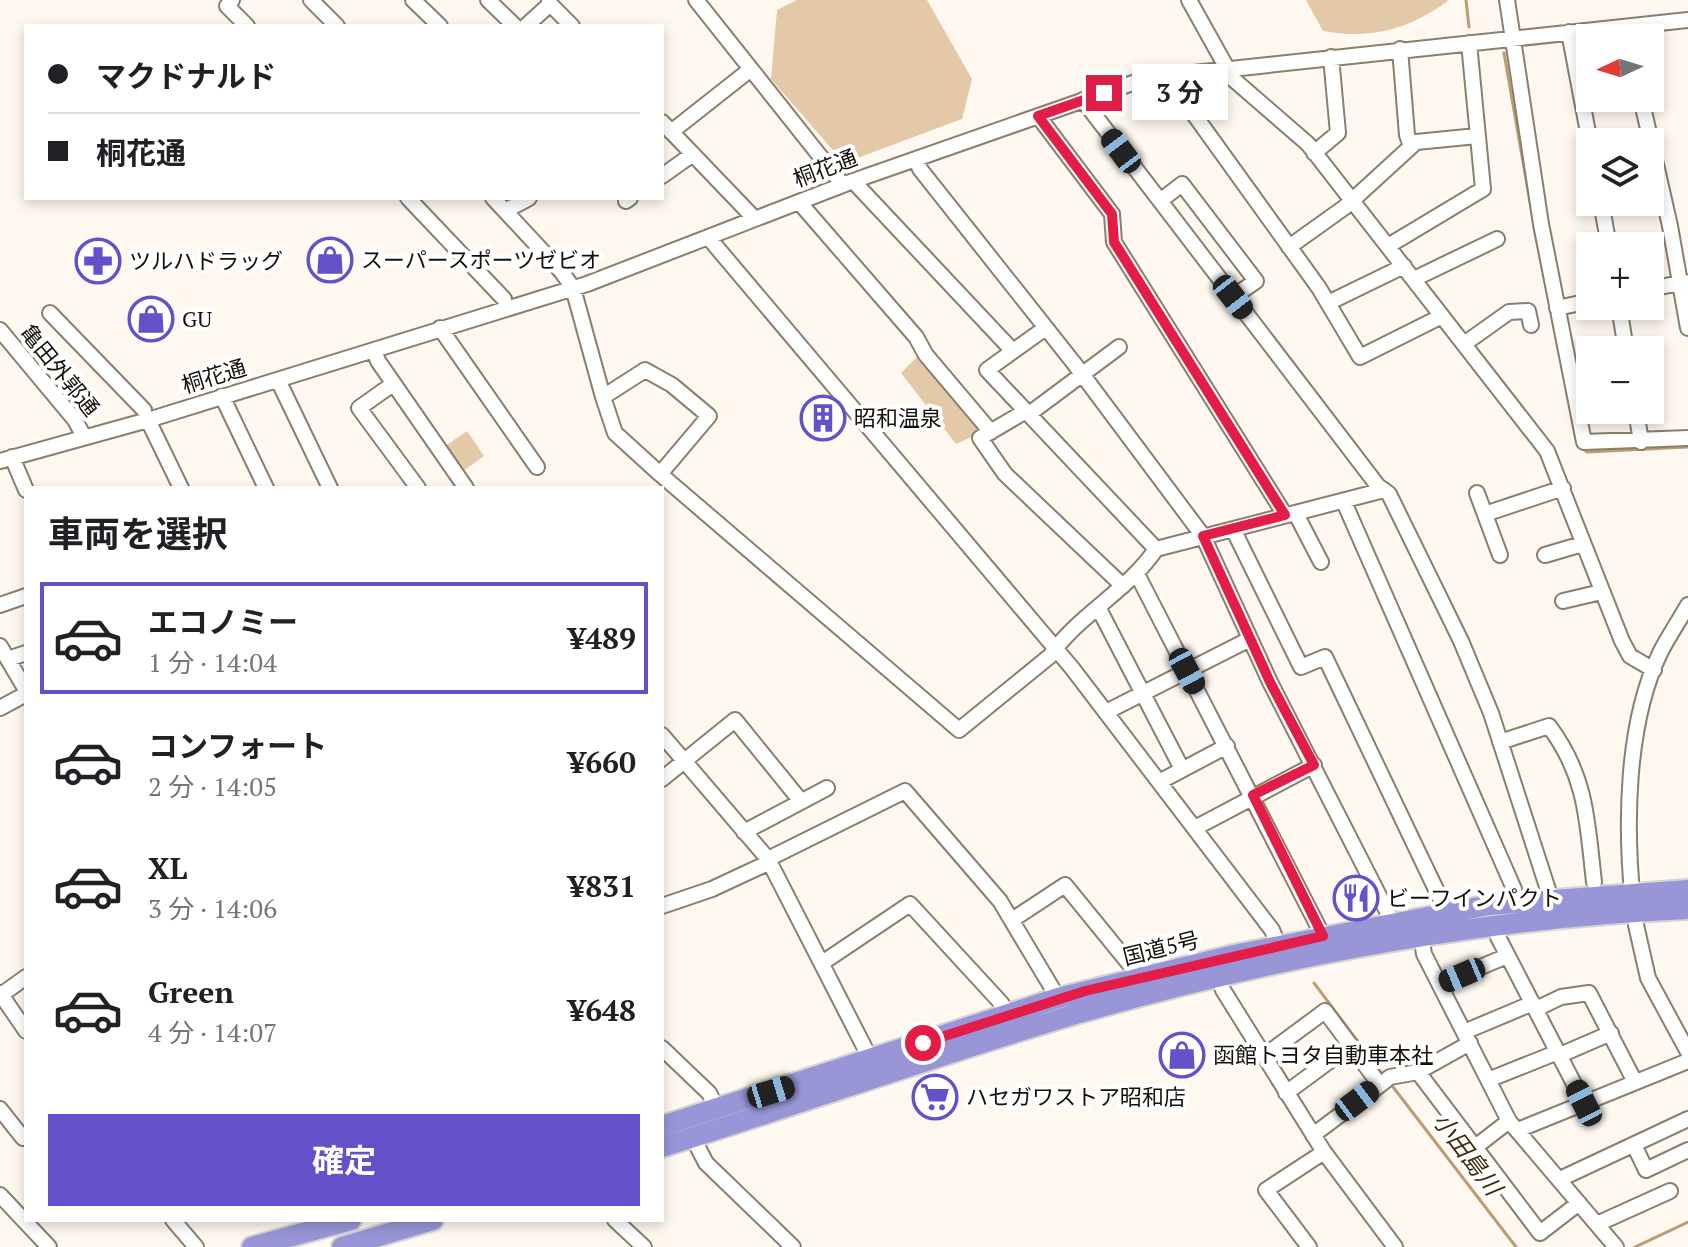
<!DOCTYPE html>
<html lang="ja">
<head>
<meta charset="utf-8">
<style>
  :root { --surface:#fff; --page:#f6f6f6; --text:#202124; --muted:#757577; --line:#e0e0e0; --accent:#6351ca }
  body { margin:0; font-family:"PT Serif","Noto Sans JP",serif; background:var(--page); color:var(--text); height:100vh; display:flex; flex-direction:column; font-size:30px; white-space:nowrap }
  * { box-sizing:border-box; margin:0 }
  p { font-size:26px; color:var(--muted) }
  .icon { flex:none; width:44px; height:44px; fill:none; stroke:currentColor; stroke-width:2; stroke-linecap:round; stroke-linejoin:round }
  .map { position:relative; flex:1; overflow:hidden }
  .side { position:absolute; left:24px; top:486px; width:640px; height:736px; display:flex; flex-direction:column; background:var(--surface); border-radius:0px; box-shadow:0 4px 12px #0003 }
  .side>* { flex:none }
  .hud { position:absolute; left:24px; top:24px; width:640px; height:176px; border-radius:0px; box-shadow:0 4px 12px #0003; display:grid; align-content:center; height:176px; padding:0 24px; background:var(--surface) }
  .needle { width:52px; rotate:266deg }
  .fabs { position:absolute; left:1576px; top:24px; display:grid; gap:16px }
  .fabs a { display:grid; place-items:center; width:88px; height:88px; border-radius:0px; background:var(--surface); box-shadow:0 4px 12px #0003; font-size:40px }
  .end { position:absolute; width:36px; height:36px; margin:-18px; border:10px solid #e11d48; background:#fff; box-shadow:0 0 0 4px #fff }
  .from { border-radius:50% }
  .bubble { position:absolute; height:56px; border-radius:0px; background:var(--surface); box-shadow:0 4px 12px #0003; font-size:26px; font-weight:700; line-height:56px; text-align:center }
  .car { position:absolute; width:24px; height:48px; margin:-24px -12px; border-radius:10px; box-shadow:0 0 6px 2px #0007; background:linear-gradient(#222 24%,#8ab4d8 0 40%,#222 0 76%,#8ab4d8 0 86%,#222 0) }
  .hud b { display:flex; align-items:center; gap:28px; height:76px; font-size:30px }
  .hud b+b { border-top:2px solid var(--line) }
  .hud i { width:20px; height:20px; background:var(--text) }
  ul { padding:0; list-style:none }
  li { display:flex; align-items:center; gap:24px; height:112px; margin:0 16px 12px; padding:0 8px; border:4px solid transparent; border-radius:0px }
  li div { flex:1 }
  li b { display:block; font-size:30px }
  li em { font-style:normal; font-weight:700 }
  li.selected { border-color:var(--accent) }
  li>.icon { width:72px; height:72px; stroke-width:1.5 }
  h2 { padding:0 24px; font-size:36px; line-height:96px }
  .button { display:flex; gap:16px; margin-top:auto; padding:16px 24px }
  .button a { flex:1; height:92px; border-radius:0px; background:var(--accent); color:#fff; font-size:32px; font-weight:700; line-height:92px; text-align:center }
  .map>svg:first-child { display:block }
  .green { fill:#e3c9a7 }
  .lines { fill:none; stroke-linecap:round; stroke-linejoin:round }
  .stream { stroke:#bb9c74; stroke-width:3 }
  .minor-casing { stroke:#8b7e6d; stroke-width:18 }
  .highway-casing { stroke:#d5d4d3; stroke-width:24 }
  .minor { stroke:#fff; stroke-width:14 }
  .highway { stroke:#9896d7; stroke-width:20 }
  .route { stroke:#e11d48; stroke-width:10 }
  .labels { text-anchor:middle; stroke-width:8; stroke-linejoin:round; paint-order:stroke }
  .street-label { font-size:22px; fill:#140f09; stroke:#fff }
  .poi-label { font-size:22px; fill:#140f09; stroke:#fff; text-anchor:start }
  .water-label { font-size:24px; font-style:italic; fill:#3f2906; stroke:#fff }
</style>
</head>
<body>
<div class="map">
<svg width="1688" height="1247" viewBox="0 0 1688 1247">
  <rect width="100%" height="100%" fill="#fef8f0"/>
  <path class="green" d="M797 0H927L972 79 962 119 844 163 771 79 777 10Z
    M1306 0H1447L1448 1C1409 29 1371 40 1323 31Z
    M920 354 980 427V433L956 444 901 373Z
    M467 431 484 456 462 472 444 447Z"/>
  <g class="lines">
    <path class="stream" d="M1466 0 1469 27
      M1504 53 1533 219
      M1534 227 1564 376
      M1568 395 1576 439
      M1579 446 1587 452 1688 447
      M1314 983 1383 1075
      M1390 1083 1516 1247
      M1635 1247 1688 1222"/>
    <g class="minor-casing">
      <path id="minor" d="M232 0 227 6 247 26
        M311 0 337 26
        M413 0 440 26
        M488 0 515 26
        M696 0 843 185
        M1189 0 1233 79 1308 144 1547 451 1622 641 1630 656 1654 670
        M1507 0 1541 224 1584 442 1688 438
        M550 4 572 26
        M526 26 550 4 549 0
        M1569 32 1590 143
        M1400 49 1407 135 1411 146
        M1165 74 1319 288 1360 357 1442 316
        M1641 98 1670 226 1688 328
        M1083 100 1378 486 1389 494 1461 641 1491 713 1551 899
        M1038 116 1112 214 1114 242 1285 515
        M662 122 754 218
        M671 132 751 69
        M1314 153 1338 133 1331 57
        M916 159 920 169 1073 362 1203 536 1270 682 1392 921
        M662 176 693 154
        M853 181 1012 350
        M408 198 504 299
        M493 198 561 271 573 288 603 397
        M626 201 630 198
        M1160 201 1182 184 1256 281 1233 297
        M799 202 916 337 926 355 991 432
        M1601 202 1609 246
        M505 211 529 198
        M708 237 1072 668 1272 930 1282 954
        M1388 246 1483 189 1469 43
        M1289 247 1345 207 1416 142 1477 136
        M1414 279 1497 239
        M1650 289 1685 282
        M1328 303 1404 266
        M1619 306 1626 350
        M1557 308 1590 301
        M50 313 144 410
        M440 328 537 467
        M1044 329 987 370 1156 549
        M0 330 75 420 84 437
        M1464 344 1509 312 1528 311 1531 325
        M374 350 378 361 466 488
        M278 380 330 488
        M393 384 359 408 418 488
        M222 396 266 488
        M1636 410 1641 442
        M1026 411 980 438 1005 474 1123 586
        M1029 414 1119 347
        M148 420 181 488
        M12 457 26 490
        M0 461 148 420 587 284 853 181 1147 78 1688 20
        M660 474 709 416 672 385 645 370 603 397 615 433 660 474 959 730 1050 656C1079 614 1128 591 1156 549L1384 490
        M1477 493 1500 555
        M1344 502 1514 889
        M1296 514 1321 562
        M1485 514 1563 488
        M1233 529 1301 667 1325 657 1441 900
        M1545 555 1579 545
        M1137 574 1323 936
        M1563 601 1597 593
        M0 605 26 596
        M1099 609 1182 769
        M0 646 26 690
        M8 659 26 653
        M0 708 26 694
        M1106 712 1250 639
        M662 735 768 859 874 1066
        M1500 742 1549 726C1587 777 1587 821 1594 882
        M662 779 735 720 800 800
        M1159 782 1227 746
        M1195 828 1314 765
        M744 832 827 788
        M768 859 905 791 1000 901 1058 998
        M1633 903C1625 825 1626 724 1660 653 1668 637 1679 621 1688 605
        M662 906 712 889 770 862
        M1012 920 1065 885 1131 966
        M1636 925 1648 978 1688 1052
        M1421 935 1424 954 1509 1121 1616 1247
        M1498 937 1584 1103
        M822 963 910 904 1002 1004
        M1216 972 1223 990 1324 1152 1395 1247
        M1440 984 1507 956
        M0 993 26 1031
        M1 995 26 977
        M1536 1009 1561 997 1589 993 1635 1082
        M1464 1032 1533 1003
        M662 1048 709 1093 717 1109
        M1560 1055 1611 1033
        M1264 1056 1325 1011 1380 1085 1313 1135
        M1418 1072 1540 1233 1579 1203
        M1488 1080 1558 1052
        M1380 1085 1390 1077 1418 1072 1470 1043
        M1286 1093 1351 1045
        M0 1109 23 1138 26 1136
        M1518 1130 1688 1061
        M693 1138 706 1163 793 1247
        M1634 1145 1646 1170 1688 1150
        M1474 1148 1509 1121
        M1560 1179 1688 1119
        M0 1195 49 1247
        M173 1220 196 1247
        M615 1220 644 1247
        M1597 1224 1670 1191
        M1309 1247 1266 1190 1324 1152"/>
    </g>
    <g class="highway-casing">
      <path id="highway" d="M662 1126 1058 998 1234 955 1489 905 1688 890
        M662 1147C800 1104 937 1055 1076 1014 1275 957 1481 918 1688 909
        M252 1247 351 1220
        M342 1247 433 1220"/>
    </g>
    <use href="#minor" class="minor"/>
    <use href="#highway" class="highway"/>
  </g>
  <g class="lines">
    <path class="route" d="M923 1043 1085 991 1323 936 1253 795 1314 765 1270 682 1203 536 1285 515 1114 242 1112 214 1038 116 1104 93"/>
  </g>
  <defs>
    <g id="shop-ring" transform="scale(2.3)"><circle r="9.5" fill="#fff" stroke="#6351ca" stroke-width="1.5"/><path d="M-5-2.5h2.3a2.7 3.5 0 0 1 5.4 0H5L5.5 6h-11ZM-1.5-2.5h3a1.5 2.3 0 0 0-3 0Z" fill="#6351ca"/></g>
    <g id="pharmacy-ring" transform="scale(2.3)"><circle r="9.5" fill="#fff" stroke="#6351ca" stroke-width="1.5"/><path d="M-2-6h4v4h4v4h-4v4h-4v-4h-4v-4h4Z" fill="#6351ca"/></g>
    <g id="building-ring" transform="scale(2.3)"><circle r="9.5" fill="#fff" stroke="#6351ca" stroke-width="1.5"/><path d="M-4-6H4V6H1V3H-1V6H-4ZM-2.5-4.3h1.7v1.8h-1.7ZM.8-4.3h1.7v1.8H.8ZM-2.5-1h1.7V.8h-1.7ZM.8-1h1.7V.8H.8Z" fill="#6351ca"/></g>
    <g id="restaurant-ring" transform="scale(2.3)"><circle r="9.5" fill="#fff" stroke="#6351ca" stroke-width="1.5"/><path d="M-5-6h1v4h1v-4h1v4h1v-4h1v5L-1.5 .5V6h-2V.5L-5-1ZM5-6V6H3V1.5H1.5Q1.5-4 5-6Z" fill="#6351ca"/></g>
    <g id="supermarket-ring" transform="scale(2.3)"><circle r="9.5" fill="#fff" stroke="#6351ca" stroke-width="1.5"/><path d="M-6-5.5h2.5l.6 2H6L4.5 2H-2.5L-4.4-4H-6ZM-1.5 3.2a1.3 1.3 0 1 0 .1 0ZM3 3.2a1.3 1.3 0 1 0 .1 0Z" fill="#6351ca"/></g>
  </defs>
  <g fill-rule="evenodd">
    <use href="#shop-ring" x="330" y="260"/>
    <use href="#pharmacy-ring" x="98" y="261"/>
    <use href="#shop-ring" x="151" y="319"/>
    <use href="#building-ring" x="823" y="418"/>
    <use href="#restaurant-ring" x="1356" y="898"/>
    <use href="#shop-ring" x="1182" y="1055"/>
    <use href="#supermarket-ring" x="935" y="1097"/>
  </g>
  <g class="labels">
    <g class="street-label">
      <text transform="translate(825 168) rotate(-21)" y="8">桐花通</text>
      <text transform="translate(60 370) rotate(51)" y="8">亀田外郭通</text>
      <text transform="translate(214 376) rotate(-17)" y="8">桐花通</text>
      <text transform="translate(1161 948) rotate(-14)" y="8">国道5号</text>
    </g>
    <g class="poi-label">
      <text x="361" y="268">スーパースポーツゼビオ</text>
      <text x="129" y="269">ツルハドラッグ</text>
      <text x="182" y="327">GU</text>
      <text x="854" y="426">昭和温泉</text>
      <text x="1387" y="906">ビーフインパクト</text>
      <text x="1213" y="1063">函館トヨタ自動車本社</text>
      <text x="966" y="1105">ハセガワストア昭和店</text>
    </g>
    <g class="water-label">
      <text transform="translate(1467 1154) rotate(53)" y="8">小田島川</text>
    </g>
  </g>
</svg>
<div class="fabs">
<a><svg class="needle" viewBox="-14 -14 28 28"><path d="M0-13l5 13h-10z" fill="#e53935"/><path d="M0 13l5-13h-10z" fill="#757577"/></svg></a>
<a><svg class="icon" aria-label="layers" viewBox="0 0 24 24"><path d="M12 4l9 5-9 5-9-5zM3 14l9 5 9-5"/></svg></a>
<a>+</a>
<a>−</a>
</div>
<i class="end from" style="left:923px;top:1043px"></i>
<i class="end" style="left:1104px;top:93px"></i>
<div class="bubble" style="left:1132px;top:64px;width:96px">3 分</div>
<i class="car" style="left:1121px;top:151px;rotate:323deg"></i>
<i class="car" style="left:1233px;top:297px;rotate:142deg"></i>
<i class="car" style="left:1187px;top:671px;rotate:152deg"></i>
<i class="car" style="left:1462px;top:975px;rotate:247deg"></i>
<i class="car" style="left:771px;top:1092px;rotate:73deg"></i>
<i class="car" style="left:1357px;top:1101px;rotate:53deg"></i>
<i class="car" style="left:1584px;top:1103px;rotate:333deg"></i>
<div class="hud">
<b><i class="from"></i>マクドナルド</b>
<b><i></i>桐花通</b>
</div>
<section class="side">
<h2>車両を選択</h2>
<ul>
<li class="selected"><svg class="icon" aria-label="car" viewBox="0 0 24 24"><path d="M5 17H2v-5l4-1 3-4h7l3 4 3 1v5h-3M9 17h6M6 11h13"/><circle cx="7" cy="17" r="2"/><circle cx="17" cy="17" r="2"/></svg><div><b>エコノミー</b><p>1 分 · 14:04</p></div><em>¥489</em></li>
<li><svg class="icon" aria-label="car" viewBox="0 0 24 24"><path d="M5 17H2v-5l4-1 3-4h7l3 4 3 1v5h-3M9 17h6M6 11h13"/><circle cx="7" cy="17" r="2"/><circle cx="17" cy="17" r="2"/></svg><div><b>コンフォート</b><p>2 分 · 14:05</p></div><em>¥660</em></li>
<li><svg class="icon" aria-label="car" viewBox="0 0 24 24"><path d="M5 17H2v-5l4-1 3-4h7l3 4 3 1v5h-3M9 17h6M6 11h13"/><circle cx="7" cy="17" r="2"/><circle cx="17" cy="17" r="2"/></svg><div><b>XL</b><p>3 分 · 14:06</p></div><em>¥831</em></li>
<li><svg class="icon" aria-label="car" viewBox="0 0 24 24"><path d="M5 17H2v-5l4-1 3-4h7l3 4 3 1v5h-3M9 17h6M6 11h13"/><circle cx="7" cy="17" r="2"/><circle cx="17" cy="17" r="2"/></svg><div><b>Green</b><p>4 分 · 14:07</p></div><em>¥648</em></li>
</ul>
<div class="button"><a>確定</a></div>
</section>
</div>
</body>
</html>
